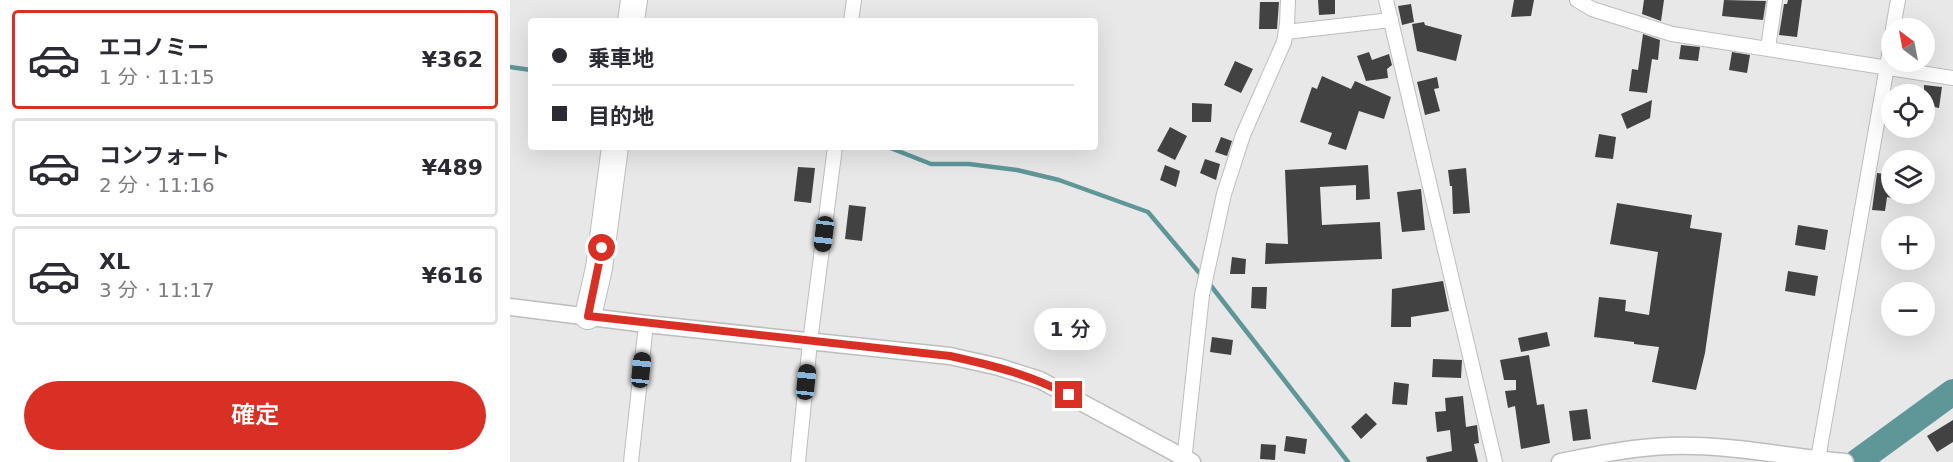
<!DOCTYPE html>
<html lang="ja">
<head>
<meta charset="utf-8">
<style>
  :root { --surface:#fff; --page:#f7f7f7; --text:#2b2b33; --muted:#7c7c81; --line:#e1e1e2; --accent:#d93025 }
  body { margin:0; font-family:"DejaVu Sans","Noto Sans JP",sans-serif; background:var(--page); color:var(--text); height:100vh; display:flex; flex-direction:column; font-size:22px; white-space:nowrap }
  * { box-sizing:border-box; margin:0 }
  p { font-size:20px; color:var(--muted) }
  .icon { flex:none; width:33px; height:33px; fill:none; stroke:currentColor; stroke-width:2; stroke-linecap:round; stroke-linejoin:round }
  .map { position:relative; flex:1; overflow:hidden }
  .side { display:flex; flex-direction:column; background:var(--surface); width:510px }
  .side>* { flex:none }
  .top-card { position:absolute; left:18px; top:18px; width:570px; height:132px; border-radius:6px; box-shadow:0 6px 24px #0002; display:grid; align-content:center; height:132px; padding:0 24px; background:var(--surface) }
  .needle { width:39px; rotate:328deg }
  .buttons { position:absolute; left:1371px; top:18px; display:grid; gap:12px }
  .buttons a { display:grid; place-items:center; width:54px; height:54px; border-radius:50%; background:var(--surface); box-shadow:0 6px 24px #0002; font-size:30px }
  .end { position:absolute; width:27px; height:27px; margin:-14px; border:8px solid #d93025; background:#fff; box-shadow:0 0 0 3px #fff }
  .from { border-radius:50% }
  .bubble { position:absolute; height:42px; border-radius:21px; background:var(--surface); box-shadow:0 6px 24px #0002; font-size:20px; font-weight:600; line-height:42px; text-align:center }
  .car { position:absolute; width:18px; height:36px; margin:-18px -9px; border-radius:8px; box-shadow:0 0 4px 2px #0007; background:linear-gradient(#222 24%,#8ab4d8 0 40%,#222 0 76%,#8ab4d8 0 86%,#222 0) }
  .top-card b { display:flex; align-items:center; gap:21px; height:57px; font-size:22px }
  .top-card b+b { border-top:2px solid var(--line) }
  .top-card i { width:15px; height:15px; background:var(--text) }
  ul { padding:10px 0 0; list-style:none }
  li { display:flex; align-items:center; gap:18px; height:99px; margin:0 12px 9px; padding:0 12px; border:3px solid var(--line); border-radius:6px }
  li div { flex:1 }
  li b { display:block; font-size:22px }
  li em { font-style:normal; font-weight:600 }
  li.selected { border-color:var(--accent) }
  li>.icon { width:54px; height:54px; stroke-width:1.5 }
  .action { display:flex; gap:12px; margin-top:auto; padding:12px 24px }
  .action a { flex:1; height:69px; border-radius:36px; background:var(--accent); color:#fff; font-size:24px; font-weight:600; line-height:69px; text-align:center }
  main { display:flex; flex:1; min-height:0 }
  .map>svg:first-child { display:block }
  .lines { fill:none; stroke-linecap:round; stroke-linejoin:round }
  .stream { stroke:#5f9799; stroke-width:4.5 }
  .river { stroke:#5f9799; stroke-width:26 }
  .building { fill:#434242 }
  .minor-casing { stroke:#bcbdbd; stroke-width:16 }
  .tertiary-casing { stroke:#bcbdbd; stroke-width:19 }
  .motorway-casing { stroke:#bcbdbd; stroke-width:28 }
  .minor { stroke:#fff; stroke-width:14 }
  .tertiary { stroke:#fff; stroke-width:16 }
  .motorway { stroke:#fff; stroke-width:26 }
  .route { stroke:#d93025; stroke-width:8 }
</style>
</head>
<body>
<main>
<section class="side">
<ul>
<li class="selected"><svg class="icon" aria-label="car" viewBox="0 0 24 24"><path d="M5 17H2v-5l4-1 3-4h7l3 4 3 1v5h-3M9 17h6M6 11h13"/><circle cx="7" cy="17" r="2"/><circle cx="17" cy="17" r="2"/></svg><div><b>エコノミー</b><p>1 分 · 11:15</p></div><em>¥362</em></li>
<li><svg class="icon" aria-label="car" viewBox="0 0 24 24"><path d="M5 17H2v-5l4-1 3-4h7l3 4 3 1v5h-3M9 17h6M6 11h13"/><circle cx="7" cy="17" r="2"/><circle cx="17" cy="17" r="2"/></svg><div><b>コンフォート</b><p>2 分 · 11:16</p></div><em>¥489</em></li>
<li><svg class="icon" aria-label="car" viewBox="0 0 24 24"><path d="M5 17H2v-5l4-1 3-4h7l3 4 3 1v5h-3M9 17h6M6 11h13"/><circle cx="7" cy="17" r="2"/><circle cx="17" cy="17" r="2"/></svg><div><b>XL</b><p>3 分 · 11:17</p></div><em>¥616</em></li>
</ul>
<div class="action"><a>確定</a></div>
</section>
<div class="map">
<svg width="1443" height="462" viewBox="0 0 1443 462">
  <rect width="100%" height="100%" fill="#e8e8e9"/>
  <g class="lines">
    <path class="stream" d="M0 67 21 70
      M378 147 421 164H459L507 170 549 180 638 212 692 276
      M698 282 838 462"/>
    <path class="river" d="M1347 462 1443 392"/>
  </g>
  <path class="building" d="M808 0H825V14L809 15Z
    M1004 0H1024L1021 16 1001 17Z
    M1134 0H1154L1151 21 1132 14Z
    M1214 0 1256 1 1253 20 1212 16Z
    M1278 0H1292L1287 37 1269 35 1274 4H1277Z
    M750 2H769L767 29H749Z
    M901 4 904 22 892 25 888 6Z
    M914 22 915 25 952 35 946 61 907 51 902 24Z
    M1133 34 1150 40 1148 60 1142 59 1137 93 1119 91 1122 69 1128 70Z
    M1171 45 1190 47 1188 61 1169 59Z
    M859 52 862 60 879 54 882 65 877 69 878 78 856 81 847 56Z
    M1222 52 1240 55 1237 73 1219 70Z
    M725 61 743 69 731 93 714 85Z
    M812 76 841 89 845 81 881 97 874 119 849 111 836 150 818 144 822 133 790 122 802 87 807 89Z
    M927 77 929 88 924 89 930 111 915 115 907 82Z
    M1414 85 1432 87 1429 108 1414 105Z
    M1142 100 1140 118 1117 129 1111 114Z
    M682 103 702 104 701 122H682Z
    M660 127 677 136 665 160 647 151Z
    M1089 134 1106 137 1103 159 1085 157Z
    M711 137 722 141 717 156 705 152Z
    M695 159 710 164 706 180 690 173Z
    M655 165 670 171 666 187 650 180Z
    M858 165 860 199 846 200V185L810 187 812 225 870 222 872 259 755 264 756 243 778 244 775 170Z
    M288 167 305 168 301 203 284 201Z
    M956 168 960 213 943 214 942 186H940L938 170Z
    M1367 173 1382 175V198L1377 197 1375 211 1362 210Z
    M911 189 915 230 892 232 887 192Z
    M1107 203 1182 215 1180 228 1212 233 1195 353 1186 390 1142 382 1149 347 1124 344V342L1084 337 1089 297 1116 300 1115 311 1139 315 1148 252 1100 244Z
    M339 205 356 207 352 241 335 239Z
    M1288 225 1318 230 1315 250 1285 245Z
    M722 257 736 259 735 274H720Z
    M1278 271 1308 276 1305 296 1275 291Z
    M933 281 939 311 901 317V327H881L882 289Z
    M742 287H757L756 309 741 308Z
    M1037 332 1040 346 1011 352 1008 338Z
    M702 337 723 340 721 355 700 352Z
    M1019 355 1027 405 1034 404 1040 443 1011 449 1005 406 998 408 995 391 1006 390V380H994L990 360Z
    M923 359 952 360 951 378 922 377Z
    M884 382 899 384 897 405 882 404Z
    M953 396 956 427 967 425 969 443 964 444 968 462H917L916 457 942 451 940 430 927 432 925 412 936 411 935 398Z
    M1077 409 1081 439 1063 441 1059 411Z
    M856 413 867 424 851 439 841 427Z
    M1443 420V442L1427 452 1417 436Z
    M776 436 797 439 795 454 774 451Z
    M751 444 766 445 765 460 750 459Z"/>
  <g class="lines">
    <g class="minor-casing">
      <path id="minor" d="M876 0 985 462
        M1067 0 1082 9 1162 34 1443 78
        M341 21 344 0
        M1383 28 1388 0
        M776 32 881 20
        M1258 48 1265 0
        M1308 459 1382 38
        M121 462 136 324
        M288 462 300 342 325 147
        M674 462 692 295 714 194 733 135 774 42 777 24 778 0"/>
    </g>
    <g class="tertiary-casing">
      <path id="tertiary" d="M0 307 136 324 440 356 489 367 530 380 682 462
        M1050 462C1087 455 1123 447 1160 446 1219 444 1277 457 1335 462"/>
    </g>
    <g class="motorway-casing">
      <path id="motorway" d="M121 21 124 0
        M78 316 89 268 105 147"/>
    </g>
    <use href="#minor" class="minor"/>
    <use href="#tertiary" class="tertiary"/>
    <use href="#motorway" class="motorway"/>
  </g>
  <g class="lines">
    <path class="route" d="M92 248 78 316 440 356C485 366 518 374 559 395"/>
  </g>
</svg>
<div class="buttons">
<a><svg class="needle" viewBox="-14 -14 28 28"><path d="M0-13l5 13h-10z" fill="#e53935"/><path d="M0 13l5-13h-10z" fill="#7c7c81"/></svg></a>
<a><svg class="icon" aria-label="locate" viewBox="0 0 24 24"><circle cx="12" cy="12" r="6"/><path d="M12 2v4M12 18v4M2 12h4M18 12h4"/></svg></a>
<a><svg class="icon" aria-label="layers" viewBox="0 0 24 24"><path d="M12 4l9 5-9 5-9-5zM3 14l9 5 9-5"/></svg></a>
<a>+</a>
<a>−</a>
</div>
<i class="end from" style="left:92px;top:248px"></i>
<i class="end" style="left:559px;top:395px"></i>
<div class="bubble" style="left:524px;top:308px;width:72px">1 分</div>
<i class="car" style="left:314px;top:234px;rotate:187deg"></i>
<i class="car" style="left:131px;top:370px;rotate:6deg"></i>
<i class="car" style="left:296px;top:382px;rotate:6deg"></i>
<div class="top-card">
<b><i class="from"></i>乗車地</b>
<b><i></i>目的地</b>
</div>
</div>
</main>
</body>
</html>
